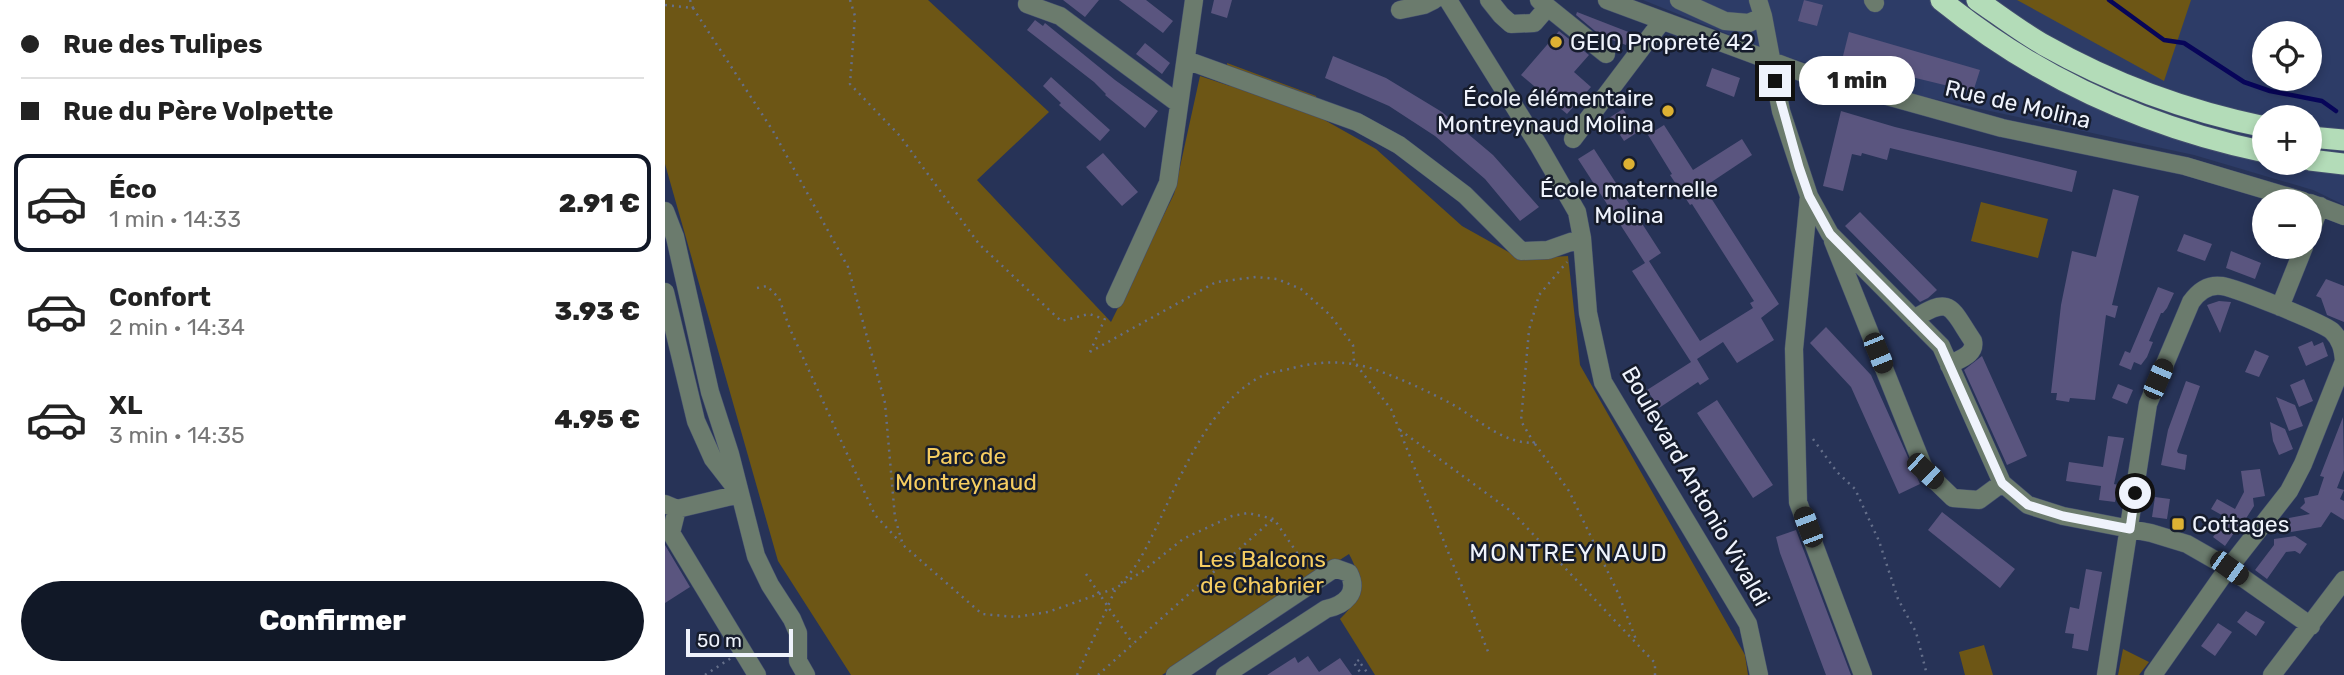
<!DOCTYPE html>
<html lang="fr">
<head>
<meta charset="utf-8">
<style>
  :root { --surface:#fff; --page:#f2f2f2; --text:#222; --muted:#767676; --line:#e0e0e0; --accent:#111827 }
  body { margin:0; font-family:Rubik,sans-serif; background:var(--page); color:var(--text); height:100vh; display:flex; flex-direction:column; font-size:26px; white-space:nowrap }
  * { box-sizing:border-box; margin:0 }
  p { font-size:23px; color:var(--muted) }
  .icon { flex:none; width:38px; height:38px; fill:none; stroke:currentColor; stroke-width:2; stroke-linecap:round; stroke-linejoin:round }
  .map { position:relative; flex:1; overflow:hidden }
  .details { display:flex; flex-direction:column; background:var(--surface); width:665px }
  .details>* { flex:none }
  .top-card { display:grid; align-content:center; height:154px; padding:0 21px; background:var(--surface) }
  .tools { position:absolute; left:1587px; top:21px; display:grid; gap:14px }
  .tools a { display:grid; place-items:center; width:70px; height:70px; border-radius:50%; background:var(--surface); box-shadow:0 4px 10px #0003; font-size:35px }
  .scale { position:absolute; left:21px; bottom:18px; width:107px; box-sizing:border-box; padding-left:7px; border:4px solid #eff3fc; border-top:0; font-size:19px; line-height:24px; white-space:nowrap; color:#eff3fc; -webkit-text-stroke:5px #161c2c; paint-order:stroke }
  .end { position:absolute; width:32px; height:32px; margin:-16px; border:9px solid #eff3fc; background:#111; box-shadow:0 0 0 4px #111 }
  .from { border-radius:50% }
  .bubble { position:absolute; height:49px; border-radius:24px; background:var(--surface); box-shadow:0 4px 10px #0003; font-size:23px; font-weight:800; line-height:49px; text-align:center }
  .car { position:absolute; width:21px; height:42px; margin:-21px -10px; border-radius:9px; box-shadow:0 0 5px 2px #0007; background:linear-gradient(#222 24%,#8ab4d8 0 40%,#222 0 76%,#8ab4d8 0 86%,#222 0) }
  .top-card b { display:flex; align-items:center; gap:24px; height:66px; font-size:26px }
  .top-card b+b { border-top:2px solid var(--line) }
  .top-card i { width:18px; height:18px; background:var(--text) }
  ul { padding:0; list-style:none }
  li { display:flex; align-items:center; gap:21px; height:98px; margin:0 14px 10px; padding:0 7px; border:4px solid transparent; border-radius:14px }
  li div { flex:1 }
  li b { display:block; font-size:26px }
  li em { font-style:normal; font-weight:800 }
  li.on { border-color:var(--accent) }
  li>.icon { width:63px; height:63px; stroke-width:1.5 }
  .button { display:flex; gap:14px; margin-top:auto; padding:14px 21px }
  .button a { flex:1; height:80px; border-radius:42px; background:var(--accent); color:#fff; font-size:28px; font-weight:800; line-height:80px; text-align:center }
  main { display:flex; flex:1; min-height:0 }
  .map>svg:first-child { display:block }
  .built { fill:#2d3c67; fill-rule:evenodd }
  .green { fill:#6d5615 }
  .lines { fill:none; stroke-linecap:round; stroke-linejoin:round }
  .stream { stroke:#070559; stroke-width:4.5 }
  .building { fill:#5a557f }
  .minor-casing { stroke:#434e6e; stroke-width:19 }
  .highway-casing { stroke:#434e6e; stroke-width:23 }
  .path { stroke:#656f8a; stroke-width:2.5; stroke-dasharray:2 5; stroke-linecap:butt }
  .minor { stroke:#6b7b6d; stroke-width:18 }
  .highway { stroke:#b3dcb8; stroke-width:21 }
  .route { stroke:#eff3fc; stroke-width:9 }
  .poi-dot { fill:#ddb133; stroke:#161c2c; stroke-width:2.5 }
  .labels { text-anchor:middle; stroke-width:5; stroke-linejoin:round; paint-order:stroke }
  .poi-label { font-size:23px; fill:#eff3fc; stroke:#161c2c; text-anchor:start }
  .street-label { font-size:23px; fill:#eff3fc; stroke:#161c2c }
  .park-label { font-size:23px; fill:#f6cd61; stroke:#161c2c }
  .neighbourhood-label { font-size:24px; letter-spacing:2px; fill:#eff3fc; stroke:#161c2c }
</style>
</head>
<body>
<main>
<section class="details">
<div class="top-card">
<b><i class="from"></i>Rue des Tulipes</b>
<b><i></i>Rue du Père Volpette</b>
</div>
<ul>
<li class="on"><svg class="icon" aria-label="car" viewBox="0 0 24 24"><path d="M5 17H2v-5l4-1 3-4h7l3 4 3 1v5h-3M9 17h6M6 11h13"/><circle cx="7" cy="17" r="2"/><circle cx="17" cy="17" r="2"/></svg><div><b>Éco</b><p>1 min · 14:33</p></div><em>2.91 €</em></li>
<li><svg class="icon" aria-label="car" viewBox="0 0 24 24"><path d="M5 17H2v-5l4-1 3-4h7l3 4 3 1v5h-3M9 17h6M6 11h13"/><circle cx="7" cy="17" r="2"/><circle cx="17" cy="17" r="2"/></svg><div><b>Confort</b><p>2 min · 14:34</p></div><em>3.93 €</em></li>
<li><svg class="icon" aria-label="car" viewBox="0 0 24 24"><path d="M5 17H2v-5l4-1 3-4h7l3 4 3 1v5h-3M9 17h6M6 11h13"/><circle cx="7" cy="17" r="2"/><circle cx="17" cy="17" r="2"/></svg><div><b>XL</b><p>3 min · 14:35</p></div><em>4.95 €</em></li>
</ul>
<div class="button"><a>Confirmer</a></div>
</section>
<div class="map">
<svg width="1679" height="675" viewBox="0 0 1679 675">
  <rect width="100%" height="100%" fill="#273357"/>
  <path class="built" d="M978 0H1679V205L1648 190 1529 155 1228 90 1110 53ZM1600 33H1645V79H1600ZM1600 117H1645V163H1600Z"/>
  <path class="green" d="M0 0H263L384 112 312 180 446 322 509 194 535 76 565 86 562 63 651 96 656 118 711 149 797 226 856 259 903 256 915 365 1080 655 1083 675H710L675 619C697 597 699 582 684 554L497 675H186L113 561 0 164Z
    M1352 0H1526L1499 81Z
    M1316 202 1383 219 1373 258 1306 241Z
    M1319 645 1328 675H1300L1294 652Z
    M1458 649 1484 662 1474 675H1453Z"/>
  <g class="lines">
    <path class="stream" d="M1444 0 1499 40 1519 43 1579 82 1605 91 1657 101 1671 111"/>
  </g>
  <path class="building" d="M398 0H434L420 17Z
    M454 0H481L508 21 498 33Z
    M549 0H567L562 18 546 13Z
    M1139 0 1158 5 1152 26 1133 21Z
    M912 12 966 33 961 45 936 36 911 15Z
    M370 20 378 26 380 23 450 80 493 111 480 128 440 95 441 94 429 82 362 30Z
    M894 31 924 55 909 72 926 87 902 114 856 75Z
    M1184 32 1315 70 1308 92 1177 60Z
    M480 43 505 63 497 74 471 54Z
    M668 56 721 78 777 112 828 155 874 207 855 221 820 179 770 136 724 106 660 78Z
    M1047 68 1075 78 1069 97 1041 86Z
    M386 77 445 130 435 141 394 105 396 103 378 86Z
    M958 109 973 132 959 141 944 118Z
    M1176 111 1230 127 1412 171 1407 192 1225 148 1222 160 1197 153 1196 156 1187 154 1178 191 1158 186Z
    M999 125 1028 170 1077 139 1087 155 1039 187 1114 304 1096 318 1109 340 1072 363 1058 342 1032 359 1044 379 1035 385 1033 382 994 408 982 390 1026 362 967 271 980 263 913 159 929 149 996 253 984 261 1035 341 1088 308 1085 303 1089 301 1027 204 1025 205 1005 175 1007 174 983 135Z
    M438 153 473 192 457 206 421 167Z
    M1448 189 1474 196 1447 305 1453 306 1450 318 1441 315 1430 400 1405 398 1404 402 1391 400 1392 393H1386L1396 305 1407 251 1431 257Z
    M1195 212 1272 290 1263 298 1255 302 1180 226Z
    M1519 234 1547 244 1540 261 1512 251Z
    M1566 251 1596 263 1590 279 1561 268Z
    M1661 279 1679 286V322L1662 315 1656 298 1651 296Z
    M1493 287 1509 293 1502 308 1498 313H1496L1484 341 1488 342 1482 357 1476 365 1469 362 1466 370 1454 365 1460 351 1465 353Z
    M1554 301 1566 302 1555 333 1542 305Z
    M1161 327 1206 375 1255 484 1234 494 1186 387 1145 343Z
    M1647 341 1649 346 1658 342 1663 356 1641 366 1633 347Z
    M1590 350 1604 356 1594 377 1580 372Z
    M1317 356 1362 456 1342 465 1299 370Z
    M1639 379 1648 401 1634 407 1625 385Z
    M1521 381 1535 386 1512 451 1513 453 1522 455 1520 470 1496 465 1503 430Z
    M1453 384 1468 390 1462 404 1447 398Z
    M1611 397 1630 405 1638 426 1624 431Z
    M1052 400 1108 485 1088 498 1032 413Z
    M1678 417 1679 470 1672 488 1679 490 1675 499 1679 501V520L1666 512 1656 527 1626 532 1624 518 1645 514 1635 508 1640 503 1639 498 1653 495 1659 477 1655 476Z
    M1605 422 1620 429 1628 449 1614 455 1608 441Z
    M1443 436 1459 438 1449 484 1453 485 1450 502 1434 500 1436 486 1401 481 1404 462 1438 467Z
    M1595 469 1600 496 1588 498 1589 506 1580 520 1581 524H1575L1560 546 1548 537 1562 518 1546 509 1552 499 1570 509 1579 492 1576 471Z
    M1490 497 1505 499 1502 519 1487 517Z
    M1277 512 1350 569 1335 588 1263 530Z
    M1131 530 1186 675H1161L1115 553 1111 537Z
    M1630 536 1642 544 1635 554 1630 551 1621 552 1602 579 1590 570 1609 545V539Z
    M0 545 25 587 0 603Z
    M1421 569 1437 572 1423 651 1407 648 1409 634 1400 633 1405 607 1414 609Z
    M1581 611 1600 622 1591 636 1572 622Z
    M1553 623 1567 632 1550 656 1536 646Z
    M643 656 654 672 675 658 687 675H602L630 657 633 663Z"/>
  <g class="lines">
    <g class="minor-casing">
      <path id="minor" d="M783 0 874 146 912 212 917 238 923 313 938 382 1083 624 1094 675
        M824 0 836 15 846 24 869 23 882 8
        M874 0 941 54
        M942 0 1136 72 1337 128 1520 166 1638 201
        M1014 0 1060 21 1084 23 1098 16
        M1093 0 1098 16 1116 111 1144 196 1165 234 1276 346 1337 483 1363 505 1398 516 1486 533 1522 544 1564 568 1646 626
        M1208 0 1210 3
        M362 4 395 16 514 104
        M735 10 759 5 769 0
        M521 60 692 122 734 145 800 195 856 251 883 250 917 238
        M908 139 997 21
        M1144 196 1129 349 1133 502 1198 675
        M1645 203 1679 216
        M0 211 10 237 45 392 65 454 91 556 105 585 127 619 133 633V661L141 675
        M1645 233 1655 206
        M1168 241 1260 471 1288 498 1314 500 1337 483
        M0 292 31 421 48 459 69 486
        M450 299 503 183 529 0
        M1615 307 1639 247
        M1249 319C1287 294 1286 309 1308 341 1311 355 1294 359 1284 365
        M0 504 12 509 75 494
        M12 509 6 533 92 675
        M510 675 670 568 684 573C694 593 680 605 661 609L560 675
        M1441 675 1483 404 1526 302C1533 292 1543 284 1557 286 1571 288 1658 323 1667 331 1676 340 1678 349 1679 361L1638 464 1624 491 1556 578 1488 675
        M1607 675 1679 580"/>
    </g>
    <g class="highway-casing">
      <path id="highway" d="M1276 0C1371 77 1480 127 1600 152
        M1312 0C1334 15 1356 32 1379 45 1448 84 1522 111 1600 127
        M1645 137 1679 140
        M1645 160 1679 164"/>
    </g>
    <path class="path" d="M25 0 28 8
      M185 0 190 16 185 84 235 136 314 244 396 321 424 314 439 319
      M0 5 28 8 108 131 183 267 220 403 230 518 238 545 317 614 351 617 383 612 451 588 478 571 518 539 567 516 583 513 609 519 643 569
      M92 288 102 286 114 298 125 329 210 515 235 542
      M425 352 551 282 591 277 612 279 636 289 665 315 688 345 689 362 726 409 824 654
      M425 352 442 314
      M735 430 847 512 990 663V675
      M1148 439 1172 472 1190 489 1214 541 1233 599 1251 632 1262 675
      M870 444 904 491 953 593 972 642
      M421 574 468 644
      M456 583C472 568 480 550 490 530 514 480 542 407 593 378 603 372 617 371 628 368 661 359 691 361 722 374 743 382 764 392 785 403 813 418 835 443 869 443L856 421 864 330 874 295 902 262
      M694 660 689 663 697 675
      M696 664 704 675
      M40 675 66 658
      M412 675 451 588
      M433 675 608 519"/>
    <use href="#minor" class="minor"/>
    <use href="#highway" class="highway"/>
  </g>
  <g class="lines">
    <path class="route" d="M1110 81 1134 167 1144 196 1165 234 1276 346 1337 483 1363 505 1398 516 1465 529 1470 493"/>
  </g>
  <g class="poi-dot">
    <circle cx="891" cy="42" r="7"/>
    <circle cx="1003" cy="111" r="7"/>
    <circle cx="964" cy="164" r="7"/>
    <rect x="1506" y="517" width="14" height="14" rx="3.5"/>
  </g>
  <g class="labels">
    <g class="poi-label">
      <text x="905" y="50">GEIQ Propreté 42</text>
      <text x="989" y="106" text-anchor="end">École élémentaire<tspan x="989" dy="26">Montreynaud Molina</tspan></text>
      <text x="964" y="197" text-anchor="middle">École maternelle<tspan x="964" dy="26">Molina</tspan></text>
      <text x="1527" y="532">Cottages</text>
    </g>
    <g class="street-label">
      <text transform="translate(1353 104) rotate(13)" y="8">Rue de Molina</text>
      <text transform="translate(1031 486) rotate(60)" y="8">Boulevard Antonio Vivaldi</text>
    </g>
    <g class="park-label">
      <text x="301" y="464">Parc de<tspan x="301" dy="26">Montreynaud</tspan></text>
      <text x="597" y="567">Les Balcons<tspan x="597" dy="26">de Chabrier</tspan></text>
    </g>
    <g class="neighbourhood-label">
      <text x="904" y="561">MONTREYNAUD</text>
    </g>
  </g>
</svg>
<div class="tools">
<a><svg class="icon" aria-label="locate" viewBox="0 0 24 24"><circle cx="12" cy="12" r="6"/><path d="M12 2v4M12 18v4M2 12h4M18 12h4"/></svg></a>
<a>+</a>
<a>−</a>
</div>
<div class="scale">50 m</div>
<i class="end from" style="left:1470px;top:493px"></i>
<i class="end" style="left:1110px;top:81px"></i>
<div class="bubble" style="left:1134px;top:56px;width:116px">1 min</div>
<i class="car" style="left:1213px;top:353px;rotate:158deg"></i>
<i class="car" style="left:1493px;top:379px;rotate:23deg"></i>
<i class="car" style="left:1260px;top:471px;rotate:133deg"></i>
<i class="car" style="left:1143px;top:527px;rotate:339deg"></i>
<i class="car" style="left:1564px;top:568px;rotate:126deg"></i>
</div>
</main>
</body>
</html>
